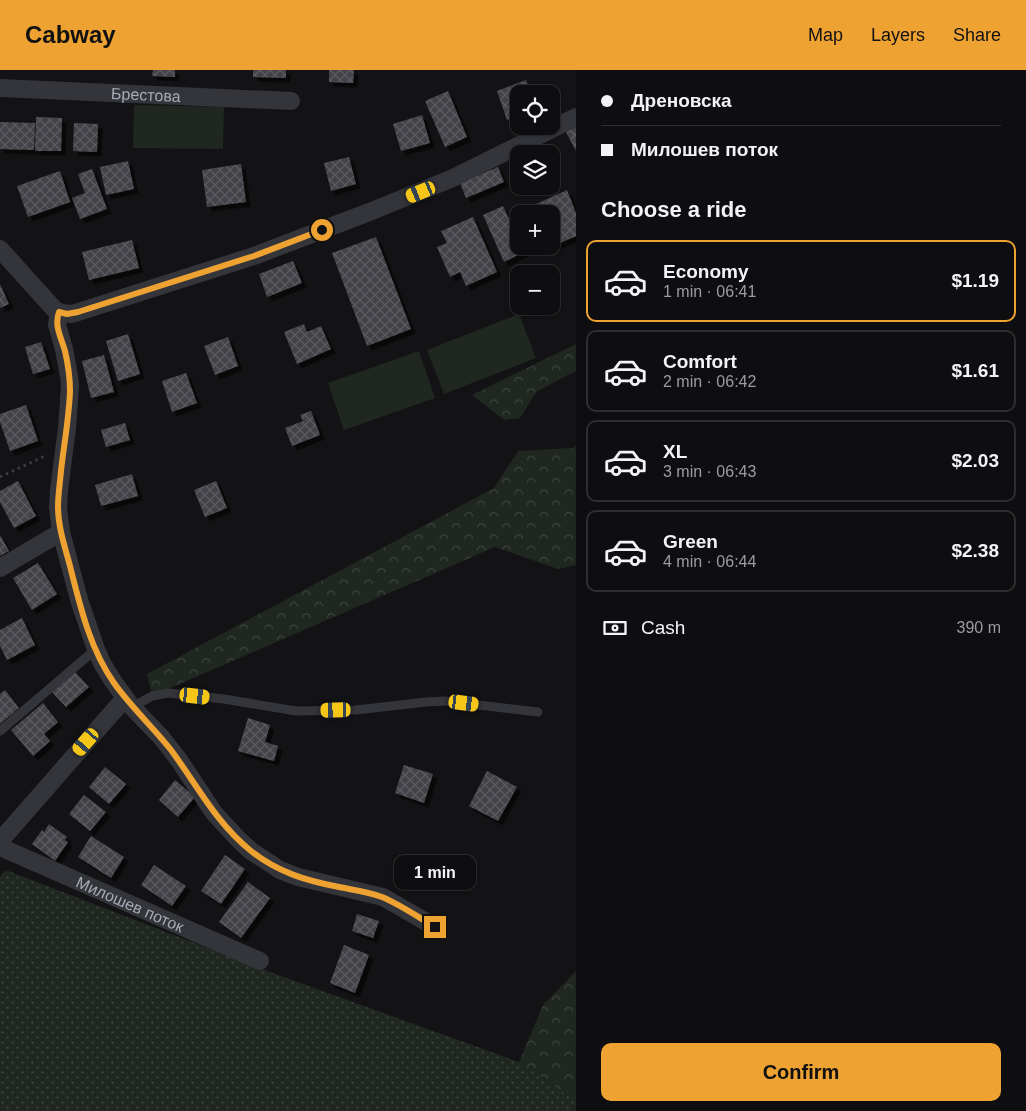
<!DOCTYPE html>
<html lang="en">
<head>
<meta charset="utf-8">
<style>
  :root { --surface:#0e0e10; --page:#1c1c1e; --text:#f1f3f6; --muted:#9b9c9f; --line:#2e2e30; --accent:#eea232 }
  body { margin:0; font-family:Arial,sans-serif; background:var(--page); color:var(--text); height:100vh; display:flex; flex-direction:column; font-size:19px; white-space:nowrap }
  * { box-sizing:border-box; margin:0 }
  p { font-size:16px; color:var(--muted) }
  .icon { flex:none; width:28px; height:28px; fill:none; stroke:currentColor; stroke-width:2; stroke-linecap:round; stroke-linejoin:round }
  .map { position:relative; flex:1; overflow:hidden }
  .panel { display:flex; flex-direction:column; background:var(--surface); width:450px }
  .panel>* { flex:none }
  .banner { display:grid; align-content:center; height:110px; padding:0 25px; background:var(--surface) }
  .tools { position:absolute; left:510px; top:15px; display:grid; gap:10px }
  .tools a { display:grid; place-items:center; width:50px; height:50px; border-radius:10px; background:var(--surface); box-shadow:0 1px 4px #0004,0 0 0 1px var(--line); font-size:25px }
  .end { position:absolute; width:22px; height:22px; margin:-11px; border:6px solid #eea232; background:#111; box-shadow:0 0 0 2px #111 }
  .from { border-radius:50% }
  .bubble { position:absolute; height:35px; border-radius:10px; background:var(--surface); box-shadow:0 1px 4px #0004,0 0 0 1px var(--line); font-size:16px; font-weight:600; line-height:35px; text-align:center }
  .car { position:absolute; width:15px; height:30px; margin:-15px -8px; border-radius:6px; box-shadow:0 0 4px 1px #0007; background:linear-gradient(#f5c518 24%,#345 0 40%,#f5c518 0 76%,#345 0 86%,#f5c518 0) }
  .banner b { display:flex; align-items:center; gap:18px; height:48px; font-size:19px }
  .banner b+b { border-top:1px solid var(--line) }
  .banner i { width:12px; height:12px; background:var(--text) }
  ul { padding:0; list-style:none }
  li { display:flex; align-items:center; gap:15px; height:82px; margin:0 10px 8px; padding:0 15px; border:2px solid var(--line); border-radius:10px }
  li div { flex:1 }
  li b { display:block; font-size:19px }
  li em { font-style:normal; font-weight:600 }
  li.current { border-color:var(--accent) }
  li>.icon { width:45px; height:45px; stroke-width:1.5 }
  h2 { padding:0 25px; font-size:22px; line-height:60px }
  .pay { display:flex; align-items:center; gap:12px; height:55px; padding:0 25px; font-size:19px }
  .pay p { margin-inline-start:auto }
  .action { display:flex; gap:10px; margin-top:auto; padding:10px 25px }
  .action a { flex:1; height:58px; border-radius:10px; background:var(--accent); color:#111; font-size:20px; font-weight:600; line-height:58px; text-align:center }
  header { display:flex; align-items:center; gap:30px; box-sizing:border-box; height:70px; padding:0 25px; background:var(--accent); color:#111 }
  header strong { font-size:24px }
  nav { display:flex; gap:28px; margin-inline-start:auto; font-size:18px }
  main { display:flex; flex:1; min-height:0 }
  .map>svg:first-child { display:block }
  .grass { fill:url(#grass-dots) }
  .forest { fill:url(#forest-crowns) }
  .pitch { fill:#1f2720 }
  .building { fill:url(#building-cross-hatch); filter:url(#shadow) }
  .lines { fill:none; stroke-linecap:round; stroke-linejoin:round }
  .path { stroke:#3a3c41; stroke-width:3; stroke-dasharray:2.5 4; stroke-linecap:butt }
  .lane { stroke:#34353a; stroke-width:9 }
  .street { stroke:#34353a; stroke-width:18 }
  .route { stroke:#eea232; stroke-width:6 }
  .labels { text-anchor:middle; stroke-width:4; stroke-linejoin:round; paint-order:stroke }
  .street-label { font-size:16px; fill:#a5abb5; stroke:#0e0e10 }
</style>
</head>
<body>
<header>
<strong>Cabway</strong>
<nav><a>Map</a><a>Layers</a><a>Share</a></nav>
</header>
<main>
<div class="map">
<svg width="576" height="1041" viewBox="0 0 576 1041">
  <defs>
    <pattern id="grass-dots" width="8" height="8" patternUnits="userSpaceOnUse" patternTransform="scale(1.25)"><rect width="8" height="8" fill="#1f2720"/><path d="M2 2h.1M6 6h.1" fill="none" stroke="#3d443e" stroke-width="1.8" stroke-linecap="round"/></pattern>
    <pattern id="forest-crowns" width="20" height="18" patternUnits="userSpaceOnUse" patternTransform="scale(1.25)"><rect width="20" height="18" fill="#1f2720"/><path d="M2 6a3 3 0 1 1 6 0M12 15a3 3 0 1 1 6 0" fill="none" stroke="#3d443e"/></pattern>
    <pattern id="building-cross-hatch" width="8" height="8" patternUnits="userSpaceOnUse" patternTransform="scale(1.25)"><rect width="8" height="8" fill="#424348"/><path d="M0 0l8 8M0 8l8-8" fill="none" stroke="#5a5b60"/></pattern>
    <filter id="shadow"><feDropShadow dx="4.5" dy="4.5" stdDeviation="0" flood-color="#0009"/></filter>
  </defs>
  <rect width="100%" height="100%" fill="#131315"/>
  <path class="grass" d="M6 800 259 898 519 992 576 1031V1041H0V807Z"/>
  <path class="forest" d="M576 274V301L536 322 520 348 504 350 472 325Z
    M576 376V495L558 499 495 477 152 626 147 604 494 418 518 381 573 378Z
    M576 901V1031L519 992 543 935Z"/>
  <path class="pitch" d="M134 35 224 37 223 79 133 78Z
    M519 244 536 288 444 324 427 280Z
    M419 281 435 328 344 360 328 313Z"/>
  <path class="building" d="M153 0H175V7L152 6Z
    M253 0H286V8L253 7Z
    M329 0H354L353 13 329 12Z
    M526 10 531 24H519V46L507 50 497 21Z
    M448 21 467 67 445 77 425 31Z
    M422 45 430 73 401 81 393 54Z
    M36 47 62 48 61 81H35Z
    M0 52 35 53 34 80 0 79Z
    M74 53 98 54 97 82 73 81Z
    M576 57V81L566 62Z
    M539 78 542 84H526Z
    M349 87 356 114 331 121 324 93Z
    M519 87V104L512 91Z
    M128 91 134 119 106 125 100 97Z
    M241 94 246 132 207 137 202 100Z
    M498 97 504 112 466 128 460 113Z
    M92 99 107 139 80 149 72 128 85 123 78 104Z
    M60 101 70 132 28 147 17 116Z
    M567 120 576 143V166L551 177V144H537L534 135Z
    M503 136 519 170V176H522L524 182 504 192 483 145Z
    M473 147 497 202 466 216 460 202 450 207 437 177 447 173 441 161Z
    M376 167 411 259 367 276 332 183Z
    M132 170 139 198 89 210 82 182Z
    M293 191 302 213 267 227 259 204Z
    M0 214 9 234 0 238Z
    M304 254 307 262 321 256 331 279 297 294 284 262Z
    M128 264 140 304 118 311 106 271Z
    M228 267 238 296 215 305 204 276Z
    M41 272 50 299 33 304 25 277Z
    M104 285 114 322 91 328 82 291Z
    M186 303 197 333 172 342 162 311Z
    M26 335 38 371 10 381 0 352V344Z
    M311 341 320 365 292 376 285 358 303 351 300 345Z
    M125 353 130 370 106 377 101 360Z
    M132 404 138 426 101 436 95 415Z
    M18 411 36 446 14 458 0 432V421Z
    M216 411 227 438 205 447 194 420Z
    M0 465 9 481 0 486Z
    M38 493 57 524 32 540 13 508Z
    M22 548 35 575 7 590 0 576V560Z
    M75 602 89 617 66 637 52 622Z
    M5 620 19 638 0 654V624Z
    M43 633 58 652 44 664 50 671 33 686 11 660Z
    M248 648 270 655 265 672 278 676 274 691 238 681Z
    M404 695 433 704 424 733 395 723Z
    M105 697 126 714 109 734 89 717Z
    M487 701 517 717 498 751 469 736Z
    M175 710 195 727 178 747 159 730Z
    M84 725 106 742 90 761 69 744Z
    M49 754 67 767 65 770 68 772 55 791 32 774 42 760 44 762Z
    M91 766 124 787 111 808 78 787Z
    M225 785 245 799 221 834 201 821Z
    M154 795 186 816 172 836 141 815Z
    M248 812 270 828 241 868 219 852Z
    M357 844 379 851 373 868 352 861Z
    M344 875 369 885 355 923 330 913Z"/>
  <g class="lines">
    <path class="path" d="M0 407 47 385"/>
    <path class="lane" d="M132 637 152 626 168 623 224 629 296 641 356 640 426 632 445 631 538 642
      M0 661 96 579"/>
    <g class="street">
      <path id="s1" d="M0 18 291 31"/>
      <path d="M0 179 55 240 62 243 72 244 254 186 372 141 453 108 576 47"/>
      <path d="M59 242 57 255 64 279 69 306 70 316 67 358 59 420 58 438 61 462 80 533 96 579 102 593 113 611 132 637 161 667 179 690 214 743 239 770 251 781 280 800 298 807 383 827 435 857"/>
      <path d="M0 498 61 462"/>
      <path d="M0 771 125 628"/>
      <path id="s2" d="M0 777 260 891"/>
    </g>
  </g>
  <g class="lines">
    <path class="route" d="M322 160 254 186 78 242 67 244 59 242C54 256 61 267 65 281 68 294 70 307 70 321 69 348 64 374 61 401 60 413 58 425 58 437 58 457 65 477 70 496 80 536 90 579 114 613 131 637 153 657 171 680 197 715 216 753 251 781 277 802 307 811 339 817 354 820 369 822 382 827 401 835 418 847 435 857"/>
  </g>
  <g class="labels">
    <g class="street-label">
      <text dy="6" stroke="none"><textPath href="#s1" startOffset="146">Брестова</textPath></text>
      <text dy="6" stroke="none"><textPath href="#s2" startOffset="142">Милошев поток</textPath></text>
    </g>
  </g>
</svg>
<div class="tools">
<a><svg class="icon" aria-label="locate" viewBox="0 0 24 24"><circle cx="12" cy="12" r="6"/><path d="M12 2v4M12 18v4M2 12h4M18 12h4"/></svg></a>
<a><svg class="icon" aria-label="layers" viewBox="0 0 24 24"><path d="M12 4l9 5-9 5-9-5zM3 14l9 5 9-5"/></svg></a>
<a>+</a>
<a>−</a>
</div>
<i class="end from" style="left:322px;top:160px"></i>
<i class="end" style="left:435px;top:857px"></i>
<div class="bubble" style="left:394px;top:785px;width:82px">1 min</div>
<i class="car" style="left:421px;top:122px;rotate:248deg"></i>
<i class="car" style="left:195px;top:626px;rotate:96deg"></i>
<i class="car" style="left:464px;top:633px;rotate:97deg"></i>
<i class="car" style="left:336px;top:640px;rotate:269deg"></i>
<i class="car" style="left:86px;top:672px;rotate:221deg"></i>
</div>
<section class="panel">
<div class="banner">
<b><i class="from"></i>Дреновска</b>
<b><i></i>Милошев поток</b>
</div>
<h2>Choose a ride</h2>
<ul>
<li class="current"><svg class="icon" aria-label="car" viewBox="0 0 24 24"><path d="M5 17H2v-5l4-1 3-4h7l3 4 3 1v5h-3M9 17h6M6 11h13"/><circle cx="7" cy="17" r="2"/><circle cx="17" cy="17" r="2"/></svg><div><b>Economy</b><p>1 min · 06:41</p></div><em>$1.19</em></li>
<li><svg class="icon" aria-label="car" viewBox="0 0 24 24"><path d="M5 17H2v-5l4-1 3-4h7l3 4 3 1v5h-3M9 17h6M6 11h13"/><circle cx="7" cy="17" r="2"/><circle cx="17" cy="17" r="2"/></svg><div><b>Comfort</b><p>2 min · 06:42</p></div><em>$1.61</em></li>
<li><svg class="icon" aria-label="car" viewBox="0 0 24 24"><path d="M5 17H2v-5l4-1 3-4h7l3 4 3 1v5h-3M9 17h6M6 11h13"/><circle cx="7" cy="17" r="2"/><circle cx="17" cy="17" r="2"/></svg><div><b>XL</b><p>3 min · 06:43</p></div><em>$2.03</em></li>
<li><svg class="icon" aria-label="car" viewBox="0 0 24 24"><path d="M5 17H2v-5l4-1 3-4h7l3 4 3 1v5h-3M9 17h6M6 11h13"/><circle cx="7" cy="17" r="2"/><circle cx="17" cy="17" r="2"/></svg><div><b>Green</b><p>4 min · 06:44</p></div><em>$2.38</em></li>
</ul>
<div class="pay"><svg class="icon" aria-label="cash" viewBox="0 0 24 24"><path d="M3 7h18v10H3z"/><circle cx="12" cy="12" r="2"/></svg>Cash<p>390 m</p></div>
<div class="action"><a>Confirm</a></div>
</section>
</main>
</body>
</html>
